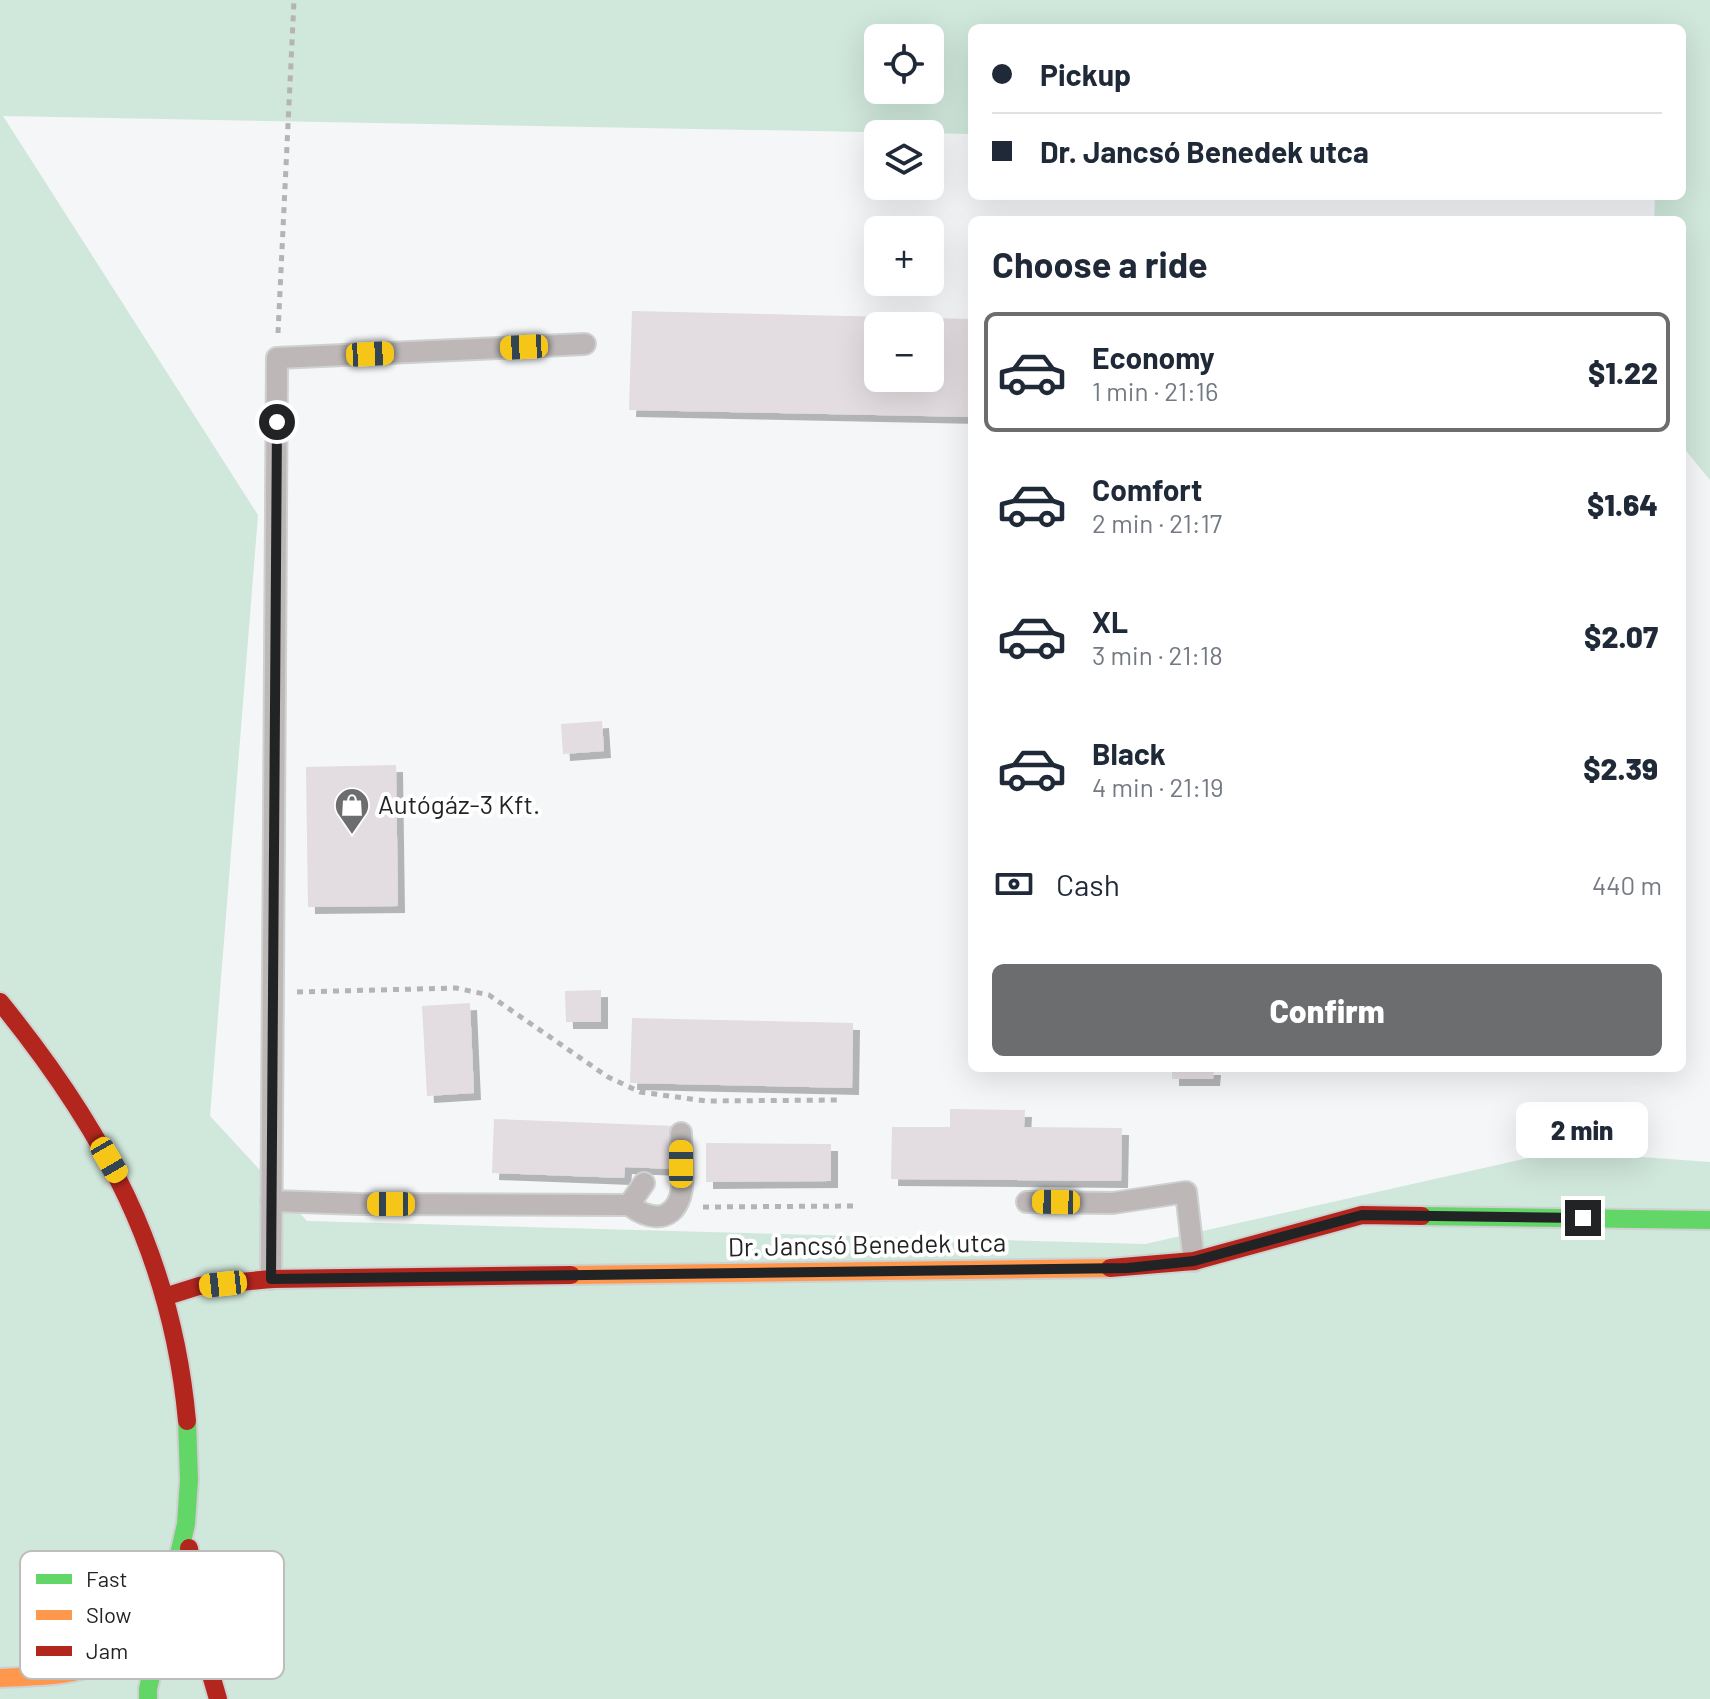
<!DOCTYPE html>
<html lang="en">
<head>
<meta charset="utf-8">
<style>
  :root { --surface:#fff; --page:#f2f2f3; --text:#1f2937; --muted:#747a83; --line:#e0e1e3; --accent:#6c6d6e }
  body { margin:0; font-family:Barlow,sans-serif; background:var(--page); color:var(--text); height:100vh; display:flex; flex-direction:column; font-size:30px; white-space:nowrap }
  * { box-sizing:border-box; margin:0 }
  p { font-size:26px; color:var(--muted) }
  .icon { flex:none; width:44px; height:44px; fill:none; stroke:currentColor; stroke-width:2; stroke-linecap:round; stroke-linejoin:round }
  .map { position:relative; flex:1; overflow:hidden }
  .side { position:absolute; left:968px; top:216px; width:718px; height:856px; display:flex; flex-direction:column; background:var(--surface); border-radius:12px; box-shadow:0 8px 32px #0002 }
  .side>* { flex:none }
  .guide { position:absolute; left:968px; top:24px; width:718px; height:176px; border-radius:12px; box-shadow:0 8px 32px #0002; display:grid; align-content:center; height:176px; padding:0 24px; background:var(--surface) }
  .tools { position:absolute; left:864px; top:24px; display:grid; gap:16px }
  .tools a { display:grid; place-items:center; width:80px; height:80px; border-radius:12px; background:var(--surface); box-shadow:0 8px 32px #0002; font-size:40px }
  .end { position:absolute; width:36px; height:36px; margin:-18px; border:10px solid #222324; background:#fff; box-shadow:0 0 0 4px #fff }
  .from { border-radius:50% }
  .bubble { position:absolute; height:56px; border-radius:12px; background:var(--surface); box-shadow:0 8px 32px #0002; font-size:26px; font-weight:800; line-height:56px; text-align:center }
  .car { position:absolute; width:24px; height:48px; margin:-24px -12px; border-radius:10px; box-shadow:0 0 6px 2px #0007; background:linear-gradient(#f5c518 24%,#345 0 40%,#f5c518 0 76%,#345 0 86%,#f5c518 0) }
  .guide b { display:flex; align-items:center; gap:28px; height:76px; font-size:30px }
  .guide b+b { border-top:2px solid var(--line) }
  .guide i { width:20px; height:20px; background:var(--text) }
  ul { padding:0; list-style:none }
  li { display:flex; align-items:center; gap:24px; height:120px; margin:0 16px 12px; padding:0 8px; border:4px solid transparent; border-radius:12px }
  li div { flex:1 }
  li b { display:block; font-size:30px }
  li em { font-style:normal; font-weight:800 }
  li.selected { border-color:var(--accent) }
  li>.icon { width:72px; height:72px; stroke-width:1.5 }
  h2 { padding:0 24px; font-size:36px; line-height:96px }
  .pay { display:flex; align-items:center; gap:20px; height:88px; padding:0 24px; font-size:30px }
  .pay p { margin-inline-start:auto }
  .button { display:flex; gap:16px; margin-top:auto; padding:16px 24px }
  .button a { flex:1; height:92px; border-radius:12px; background:var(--accent); color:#fff; font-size:32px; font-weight:800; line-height:92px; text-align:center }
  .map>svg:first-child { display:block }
  .green { fill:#d0e7db; fill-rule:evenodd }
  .building { fill:#e3dce0; fill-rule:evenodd; filter:url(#shadow) }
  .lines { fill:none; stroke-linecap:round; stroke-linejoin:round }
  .lane-casing { stroke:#cfd0d0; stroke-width:24 }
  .fast-casing { stroke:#cfd0d0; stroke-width:22 }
  .slow-casing { stroke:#cfd0d0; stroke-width:22 }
  .jam-casing { stroke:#cfd0d0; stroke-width:22 }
  .path { stroke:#b6b3b3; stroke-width:5; stroke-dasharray:6 6; stroke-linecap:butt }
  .lane { stroke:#bdb7b7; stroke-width:20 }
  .fast { stroke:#63d668; stroke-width:18 }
  .slow { stroke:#ff974d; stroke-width:18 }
  .jam { stroke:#b3261e; stroke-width:18 }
  .route { stroke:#222324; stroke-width:10 }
  .labels { text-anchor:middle; stroke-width:8; stroke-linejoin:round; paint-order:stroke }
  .poi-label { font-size:26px; fill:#222324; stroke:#fff; text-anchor:start }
  .street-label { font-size:26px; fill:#222324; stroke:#fff }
  .key { fill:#fff; stroke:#bdbdbd; stroke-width:2 }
  .key-label { font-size:22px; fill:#222324 }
</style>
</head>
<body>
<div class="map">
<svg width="1710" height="1699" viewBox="0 0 1710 1699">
  <defs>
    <filter id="shadow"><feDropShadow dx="7" dy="7" stdDeviation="0" flood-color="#0004"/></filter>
  </defs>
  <rect width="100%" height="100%" fill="#f4f6f7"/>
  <path class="green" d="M0 0H1710V480L1682 446V220H1654L1655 196H1682V28H972V134L3 116 258 515 210 1116 307 1221 1145 1244 1559 1151 1710 1162V1699H0ZM878 38H930V90H878Z"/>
  <path class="building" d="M632 311 972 319V417L629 410ZM878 326H930V378H878Z
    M602 721 604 751 563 754 561 724Z
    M396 765 398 906 308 907 306 767Z
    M601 990V1022H566L565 991Z
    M470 1003 474 1093 427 1096 422 1006Z
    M632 1018 853 1023 852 1088 630 1083Z
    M1172 1068H1214L1213 1079H1172Z
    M950 1109 1025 1110 1024 1127 1122 1128 1121 1181 891 1179 892 1127H950Z
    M494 1119 674 1126 673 1169 625 1167 624 1178 492 1173Z
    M706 1143 831 1144V1181L706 1182Z"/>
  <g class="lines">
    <g class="lane-casing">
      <path id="lane" d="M271 1201 361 1204 629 1205 644 1183
        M1027 1202 1113 1203 1186 1192 1194 1261
        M629 1205C646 1218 671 1225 680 1197 685 1182 681 1150 681 1133
        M271 1279 277 358 585 344"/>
    </g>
    <g class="fast-casing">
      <path id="fast" d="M1422 1216 1710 1220
        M148 1699V1689L186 1524 189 1480 187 1421"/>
    </g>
    <g class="slow-casing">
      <path id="slow" d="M571 1275 1110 1268
        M0 1678C87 1674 118 1676 156 1590"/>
    </g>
    <g class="jam-casing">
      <path id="jam" d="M0 1002C104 1130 172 1255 187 1421
        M1110 1268 1194 1261 1362 1215 1422 1216
        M164 1297 199 1286 271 1279 571 1275
        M189 1548 205 1654 218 1699"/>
    </g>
    <path class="path" d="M278 333 294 0
      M297 992 456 988 489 995 608 1077 640 1092 706 1101 840 1100
      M703 1207 856 1206"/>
    <use href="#lane" class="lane"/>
    <use href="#fast" class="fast"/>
    <use href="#slow" class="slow"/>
    <use href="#jam" class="jam"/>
  </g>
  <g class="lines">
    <path class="route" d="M277 422 271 1279 1128 1268 1194 1261 1362 1215 1583 1218"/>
  </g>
  <defs>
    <g id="shop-pin" transform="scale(1.8)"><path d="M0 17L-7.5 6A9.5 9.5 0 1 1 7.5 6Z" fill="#6c6d6e" stroke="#fff"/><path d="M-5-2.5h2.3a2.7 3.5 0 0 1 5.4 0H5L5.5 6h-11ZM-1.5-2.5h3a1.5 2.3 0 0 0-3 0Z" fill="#fff"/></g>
  </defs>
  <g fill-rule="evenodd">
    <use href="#shop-pin" x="352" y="805"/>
  </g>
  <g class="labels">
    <g class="poi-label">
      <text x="378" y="814">Autógáz-3 Kft.</text>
    </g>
    <g class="street-label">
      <text transform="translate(867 1245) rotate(-1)" y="9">Dr. Jancsó Benedek utca</text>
    </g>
  </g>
  <rect x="20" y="1551" width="264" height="128" rx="12" class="key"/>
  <rect x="36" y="1574" width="36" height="10" fill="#63d668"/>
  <rect x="36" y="1610" width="36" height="10" fill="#ff974d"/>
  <rect x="36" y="1646" width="36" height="10" fill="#b3261e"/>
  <g class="key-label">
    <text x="86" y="1587">Fast</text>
    <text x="86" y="1623">Slow</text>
    <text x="86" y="1659">Jam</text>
  </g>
</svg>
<div class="tools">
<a><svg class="icon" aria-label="locate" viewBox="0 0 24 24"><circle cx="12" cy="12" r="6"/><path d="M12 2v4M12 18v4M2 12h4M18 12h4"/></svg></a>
<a><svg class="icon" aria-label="layers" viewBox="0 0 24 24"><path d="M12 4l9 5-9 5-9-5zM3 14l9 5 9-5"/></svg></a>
<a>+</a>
<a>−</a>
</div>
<i class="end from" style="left:277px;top:422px"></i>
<i class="end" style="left:1583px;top:1218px"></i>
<div class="bubble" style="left:1516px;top:1102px;width:132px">2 min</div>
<i class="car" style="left:524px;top:347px;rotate:267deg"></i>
<i class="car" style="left:370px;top:354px;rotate:87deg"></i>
<i class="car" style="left:109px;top:1160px;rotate:150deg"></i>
<i class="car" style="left:681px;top:1164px;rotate:0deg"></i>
<i class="car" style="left:1056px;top:1202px;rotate:271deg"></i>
<i class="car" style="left:391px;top:1204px;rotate:270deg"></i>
<i class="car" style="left:223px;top:1284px;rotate:264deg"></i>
<div class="guide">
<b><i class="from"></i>Pickup</b>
<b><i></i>Dr. Jancsó Benedek utca</b>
</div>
<section class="side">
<h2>Choose a ride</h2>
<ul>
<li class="selected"><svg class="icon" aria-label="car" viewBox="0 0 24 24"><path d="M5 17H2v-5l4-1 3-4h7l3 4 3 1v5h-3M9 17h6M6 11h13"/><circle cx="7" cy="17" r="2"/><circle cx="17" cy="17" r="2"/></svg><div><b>Economy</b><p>1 min · 21:16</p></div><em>$1.22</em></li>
<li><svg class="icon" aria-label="car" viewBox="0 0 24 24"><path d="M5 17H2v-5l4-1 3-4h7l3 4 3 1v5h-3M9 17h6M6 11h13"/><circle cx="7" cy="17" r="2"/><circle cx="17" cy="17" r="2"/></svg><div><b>Comfort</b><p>2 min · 21:17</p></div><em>$1.64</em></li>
<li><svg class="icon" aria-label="car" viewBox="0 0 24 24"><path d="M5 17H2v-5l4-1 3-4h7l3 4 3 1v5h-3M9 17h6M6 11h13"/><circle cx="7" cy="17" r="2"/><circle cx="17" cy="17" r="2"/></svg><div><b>XL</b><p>3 min · 21:18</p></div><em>$2.07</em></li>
<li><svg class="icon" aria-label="car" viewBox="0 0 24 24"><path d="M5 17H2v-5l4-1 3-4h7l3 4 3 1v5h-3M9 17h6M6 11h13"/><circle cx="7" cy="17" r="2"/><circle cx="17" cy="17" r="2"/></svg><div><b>Black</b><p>4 min · 21:19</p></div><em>$2.39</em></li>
</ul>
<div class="pay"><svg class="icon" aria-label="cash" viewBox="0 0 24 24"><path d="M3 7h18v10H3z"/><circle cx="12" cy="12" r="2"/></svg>Cash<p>440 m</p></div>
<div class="button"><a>Confirm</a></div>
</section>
</div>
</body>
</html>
